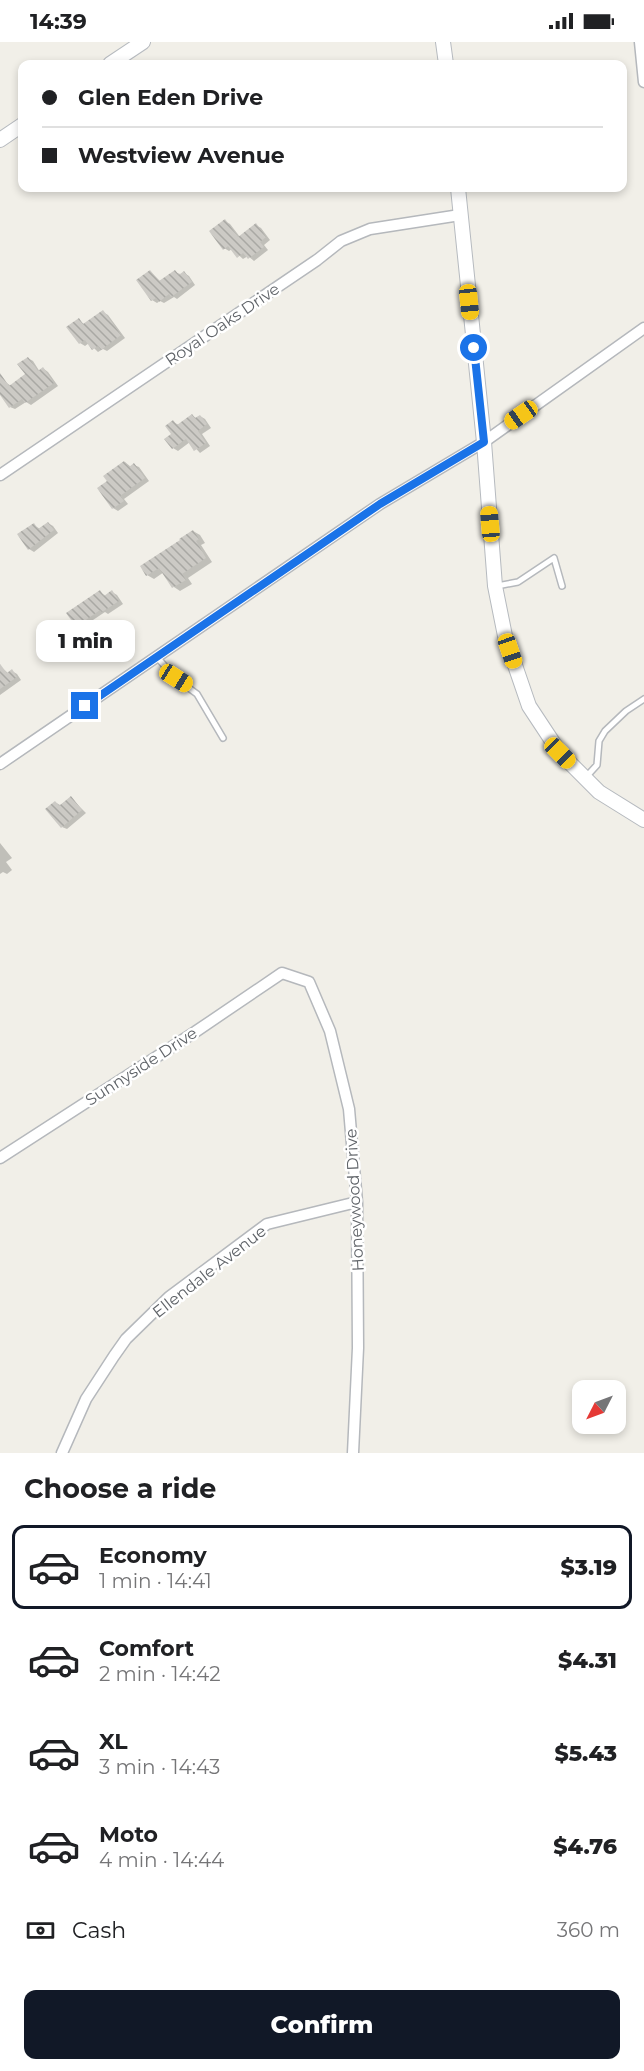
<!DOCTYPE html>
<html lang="en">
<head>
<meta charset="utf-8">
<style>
  :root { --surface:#fff; --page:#f6f6f6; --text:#202124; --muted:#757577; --line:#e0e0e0; --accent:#111827 }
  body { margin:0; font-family:Montserrat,sans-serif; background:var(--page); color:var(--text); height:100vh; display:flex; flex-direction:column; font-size:22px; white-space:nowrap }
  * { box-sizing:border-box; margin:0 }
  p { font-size:20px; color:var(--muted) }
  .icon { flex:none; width:33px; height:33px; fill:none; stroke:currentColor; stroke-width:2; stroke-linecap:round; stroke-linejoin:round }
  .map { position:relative; height:1411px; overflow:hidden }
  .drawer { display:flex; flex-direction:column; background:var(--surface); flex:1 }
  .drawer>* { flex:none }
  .guide { position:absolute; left:18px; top:18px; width:609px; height:132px; border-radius:12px; box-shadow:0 3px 9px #0003; display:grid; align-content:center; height:132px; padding:0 24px; background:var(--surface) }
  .needle { width:39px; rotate:228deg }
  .tools { position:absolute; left:572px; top:1338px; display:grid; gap:12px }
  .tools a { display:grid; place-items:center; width:54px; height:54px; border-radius:12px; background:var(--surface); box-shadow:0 3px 9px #0003; font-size:30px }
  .end { position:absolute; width:27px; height:27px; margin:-14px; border:8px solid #1a73e8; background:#fff; box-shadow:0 0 0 3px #fff }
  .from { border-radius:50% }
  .bubble { position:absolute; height:42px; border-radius:12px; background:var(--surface); box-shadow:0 3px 9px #0003; font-size:20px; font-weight:800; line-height:42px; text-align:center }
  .car { position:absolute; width:18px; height:36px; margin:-18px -9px; border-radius:8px; box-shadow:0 0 4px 2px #0007; background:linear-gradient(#f5c518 24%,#345 0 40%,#f5c518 0 76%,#345 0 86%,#f5c518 0) }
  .guide b { display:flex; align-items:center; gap:21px; height:57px; font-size:22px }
  .guide b+b { border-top:2px solid var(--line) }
  .guide i { width:15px; height:15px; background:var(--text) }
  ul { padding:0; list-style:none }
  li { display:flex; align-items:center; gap:18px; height:84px; margin:0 12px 9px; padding:0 12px; border:3px solid transparent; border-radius:12px }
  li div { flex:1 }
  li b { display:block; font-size:22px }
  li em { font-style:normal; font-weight:800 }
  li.active { border-color:var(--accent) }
  li>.icon { width:54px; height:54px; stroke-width:1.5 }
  h2 { padding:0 24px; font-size:27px; line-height:72px }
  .pay { display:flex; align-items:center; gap:15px; height:66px; padding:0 24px; font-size:22px }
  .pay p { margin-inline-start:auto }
  .action { display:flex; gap:12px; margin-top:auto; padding:12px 24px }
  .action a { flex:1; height:69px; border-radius:12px; background:var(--accent); color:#fff; font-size:24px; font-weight:800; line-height:69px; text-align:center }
  .status { display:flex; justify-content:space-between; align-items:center; height:42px; padding:0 30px; background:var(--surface); direction:ltr }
  .status svg { height:16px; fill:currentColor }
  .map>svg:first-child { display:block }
  .shadow { fill:#0003 }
  .building { fill:url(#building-back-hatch) }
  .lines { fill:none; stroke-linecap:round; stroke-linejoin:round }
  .lane-casing { stroke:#b5b8bc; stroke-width:8 }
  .street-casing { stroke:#b5b8bc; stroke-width:13 }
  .secondary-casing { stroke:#b6babf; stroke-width:16 }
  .lane { stroke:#fff; stroke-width:5 }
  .street { stroke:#fff; stroke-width:10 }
  .secondary { stroke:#fff; stroke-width:14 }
  .route { stroke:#1a73e8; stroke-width:8 }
  .labels { text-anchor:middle; stroke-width:5; stroke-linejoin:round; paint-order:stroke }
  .street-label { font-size:16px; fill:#5f6368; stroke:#fff }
</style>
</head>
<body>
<div class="status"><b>14:39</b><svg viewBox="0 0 49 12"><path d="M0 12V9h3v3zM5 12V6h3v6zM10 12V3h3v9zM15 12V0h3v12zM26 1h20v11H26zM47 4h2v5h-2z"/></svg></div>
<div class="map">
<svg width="644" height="1411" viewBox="0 0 644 1411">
  <defs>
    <pattern id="building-back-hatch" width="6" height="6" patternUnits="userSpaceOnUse" patternTransform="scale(1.5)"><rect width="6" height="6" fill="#cccac5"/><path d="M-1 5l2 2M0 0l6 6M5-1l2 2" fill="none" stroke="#a9a8a4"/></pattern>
  </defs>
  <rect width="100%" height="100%" fill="#f1efe8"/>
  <path class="shadow" d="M225 179 230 182 240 195 256 183 261 186 270 198 264 203 268 208 254 219 248 214 243 217 232 207 229 209 224 206Z
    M150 229 161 240 175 230 180 232 184 231 189 234 195 243 177 257 174 255 164 261 160 259 157 261 152 258Z
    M103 270 108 273 125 296 107 309 103 307 98 310 89 301 85 304 80 301 79 278 85 283Z
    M28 316 33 319 40 330 44 327 48 330 58 344 31 363 26 360 15 367 10 365 0 351V342L4 339 11 344 27 333Z
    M192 373 197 377 200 374 205 377 211 386 202 392 210 404 200 411 190 400 178 409 173 406V380L179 383Z
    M125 420 131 425 134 423 139 425 149 439 124 457 128 462 118 469 113 466 109 439Z
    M48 481 53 484 58 491 34 510 29 507 19 493 34 483 40 487Z
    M193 489 200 493 205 501 201 503 212 520 188 536 192 542 180 549 174 545 164 530 154 537 147 533Z
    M100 550 106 554 112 550 117 553 123 562 108 572 105 570 81 586 77 583Z
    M2 626 8 631 12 629 17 632 21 638 0 653V627Z
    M71 756 86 771 67 787 62 785 55 760 60 763Z
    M0 801 12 816 6 820 12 828 7 832 3 830 0 832Z"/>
  <path class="building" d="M225 177 238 195 256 181 266 195 260 200 264 205 248 217 243 211 237 216 228 204 223 208 209 189Z
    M150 228 159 239 175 228 179 233 184 229 192 240 171 255 169 252 159 260 156 256 151 259 136 238Z
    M103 268 121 293 101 308 98 304 92 308 85 298 79 302 66 285 79 276 83 282Z
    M28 315 38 329 43 325 54 341 25 361 22 357 9 366 0 353V331L9 344 25 332 17 322Z
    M192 372 195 376 200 373 207 382 198 389 206 401 194 409 186 397 172 407 164 397 171 392 165 384 173 378 177 383Z
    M124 419 129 425 134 421 145 436 120 454 124 459 112 467 97 446 107 439 103 434Z
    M48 480 54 488 28 508 17 492 34 481 38 487Z
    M193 488 199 497 196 499 206 516 182 532 186 538 172 546 159 526 146 534 140 524 180 498 179 497Z
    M100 548 104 554 112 548 119 559 102 570 100 568 76 585 66 571Z
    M0 622 7 631 12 627 17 635 0 647Z
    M71 754 82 768 61 786 45 767 55 759 59 764Z"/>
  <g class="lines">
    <g class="lane-casing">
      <path id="lane" d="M497 544 518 540 554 516 562 544
        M157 615 175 636 197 652 223 696
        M586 735 597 723 599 699 605 689 626 669 644 657"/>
    </g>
    <g class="street-casing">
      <path id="street" d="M640 0 644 40
        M0 433 317 218 341 199 370 187 460 173
        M0 722 380 462 484 400 644 286
        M0 1116 195 990 282 931 309 940 330 989 349 1067 357 1160 358 1306 353 1411
        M62 1411 86 1357 114 1314 126 1297 169 1255 267 1182 357 1160"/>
    </g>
    <g class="secondary-casing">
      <path id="secondary" d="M443 0 446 22
        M110 22 143 0
        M0 98 22 83
        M458 146 484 400 495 544 505 594 529 664 560 711 599 750 644 778"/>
    </g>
    <use href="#lane" class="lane"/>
    <use href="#street" class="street"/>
    <use href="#secondary" class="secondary"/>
  </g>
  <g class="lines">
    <path class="route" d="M85 664 380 462 484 400 474 306"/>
  </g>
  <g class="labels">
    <g class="street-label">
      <text transform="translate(222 282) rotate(-34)" y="6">Royal Oaks Drive</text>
      <text transform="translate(141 1024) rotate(-33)" y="6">Sunnyside Drive</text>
      <text transform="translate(354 1158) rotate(-93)" y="6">Honeywood Drive</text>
      <text transform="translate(209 1229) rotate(-38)" y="6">Ellendale Avenue</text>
    </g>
  </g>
</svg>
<div class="tools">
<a><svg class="needle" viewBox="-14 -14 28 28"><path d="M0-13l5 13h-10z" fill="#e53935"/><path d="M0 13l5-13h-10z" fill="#757577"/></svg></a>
</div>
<i class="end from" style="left:474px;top:306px"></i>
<i class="end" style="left:85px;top:664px"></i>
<div class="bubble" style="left:36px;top:578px;width:99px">1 min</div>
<i class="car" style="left:469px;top:260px;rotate:174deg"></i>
<i class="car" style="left:521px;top:373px;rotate:235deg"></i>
<i class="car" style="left:490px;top:482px;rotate:355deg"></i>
<i class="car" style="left:510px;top:609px;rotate:161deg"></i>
<i class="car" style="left:176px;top:636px;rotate:122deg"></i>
<i class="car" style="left:560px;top:711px;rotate:135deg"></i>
<div class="guide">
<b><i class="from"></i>Glen Eden Drive</b>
<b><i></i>Westview Avenue</b>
</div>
</div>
<section class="drawer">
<h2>Choose a ride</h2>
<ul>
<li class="active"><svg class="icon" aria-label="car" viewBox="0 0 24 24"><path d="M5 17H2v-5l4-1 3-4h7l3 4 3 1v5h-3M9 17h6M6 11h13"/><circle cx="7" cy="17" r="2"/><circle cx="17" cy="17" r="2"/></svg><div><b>Economy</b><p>1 min · 14:41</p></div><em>$3.19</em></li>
<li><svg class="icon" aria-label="car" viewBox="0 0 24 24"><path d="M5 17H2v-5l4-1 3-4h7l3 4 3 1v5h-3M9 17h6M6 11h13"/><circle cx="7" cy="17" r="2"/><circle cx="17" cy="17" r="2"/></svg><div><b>Comfort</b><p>2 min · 14:42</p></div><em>$4.31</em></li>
<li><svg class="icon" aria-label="car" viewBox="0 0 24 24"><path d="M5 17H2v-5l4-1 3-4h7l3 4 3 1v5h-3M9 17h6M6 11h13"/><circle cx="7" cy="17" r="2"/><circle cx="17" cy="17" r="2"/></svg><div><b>XL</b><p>3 min · 14:43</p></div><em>$5.43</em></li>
<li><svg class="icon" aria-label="car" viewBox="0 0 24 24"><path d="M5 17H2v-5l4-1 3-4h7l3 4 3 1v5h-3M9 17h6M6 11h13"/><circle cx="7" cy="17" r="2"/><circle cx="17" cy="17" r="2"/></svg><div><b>Moto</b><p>4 min · 14:44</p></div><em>$4.76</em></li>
</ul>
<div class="pay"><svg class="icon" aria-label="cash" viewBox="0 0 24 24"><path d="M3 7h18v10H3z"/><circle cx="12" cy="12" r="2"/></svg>Cash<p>360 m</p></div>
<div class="action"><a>Confirm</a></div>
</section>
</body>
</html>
